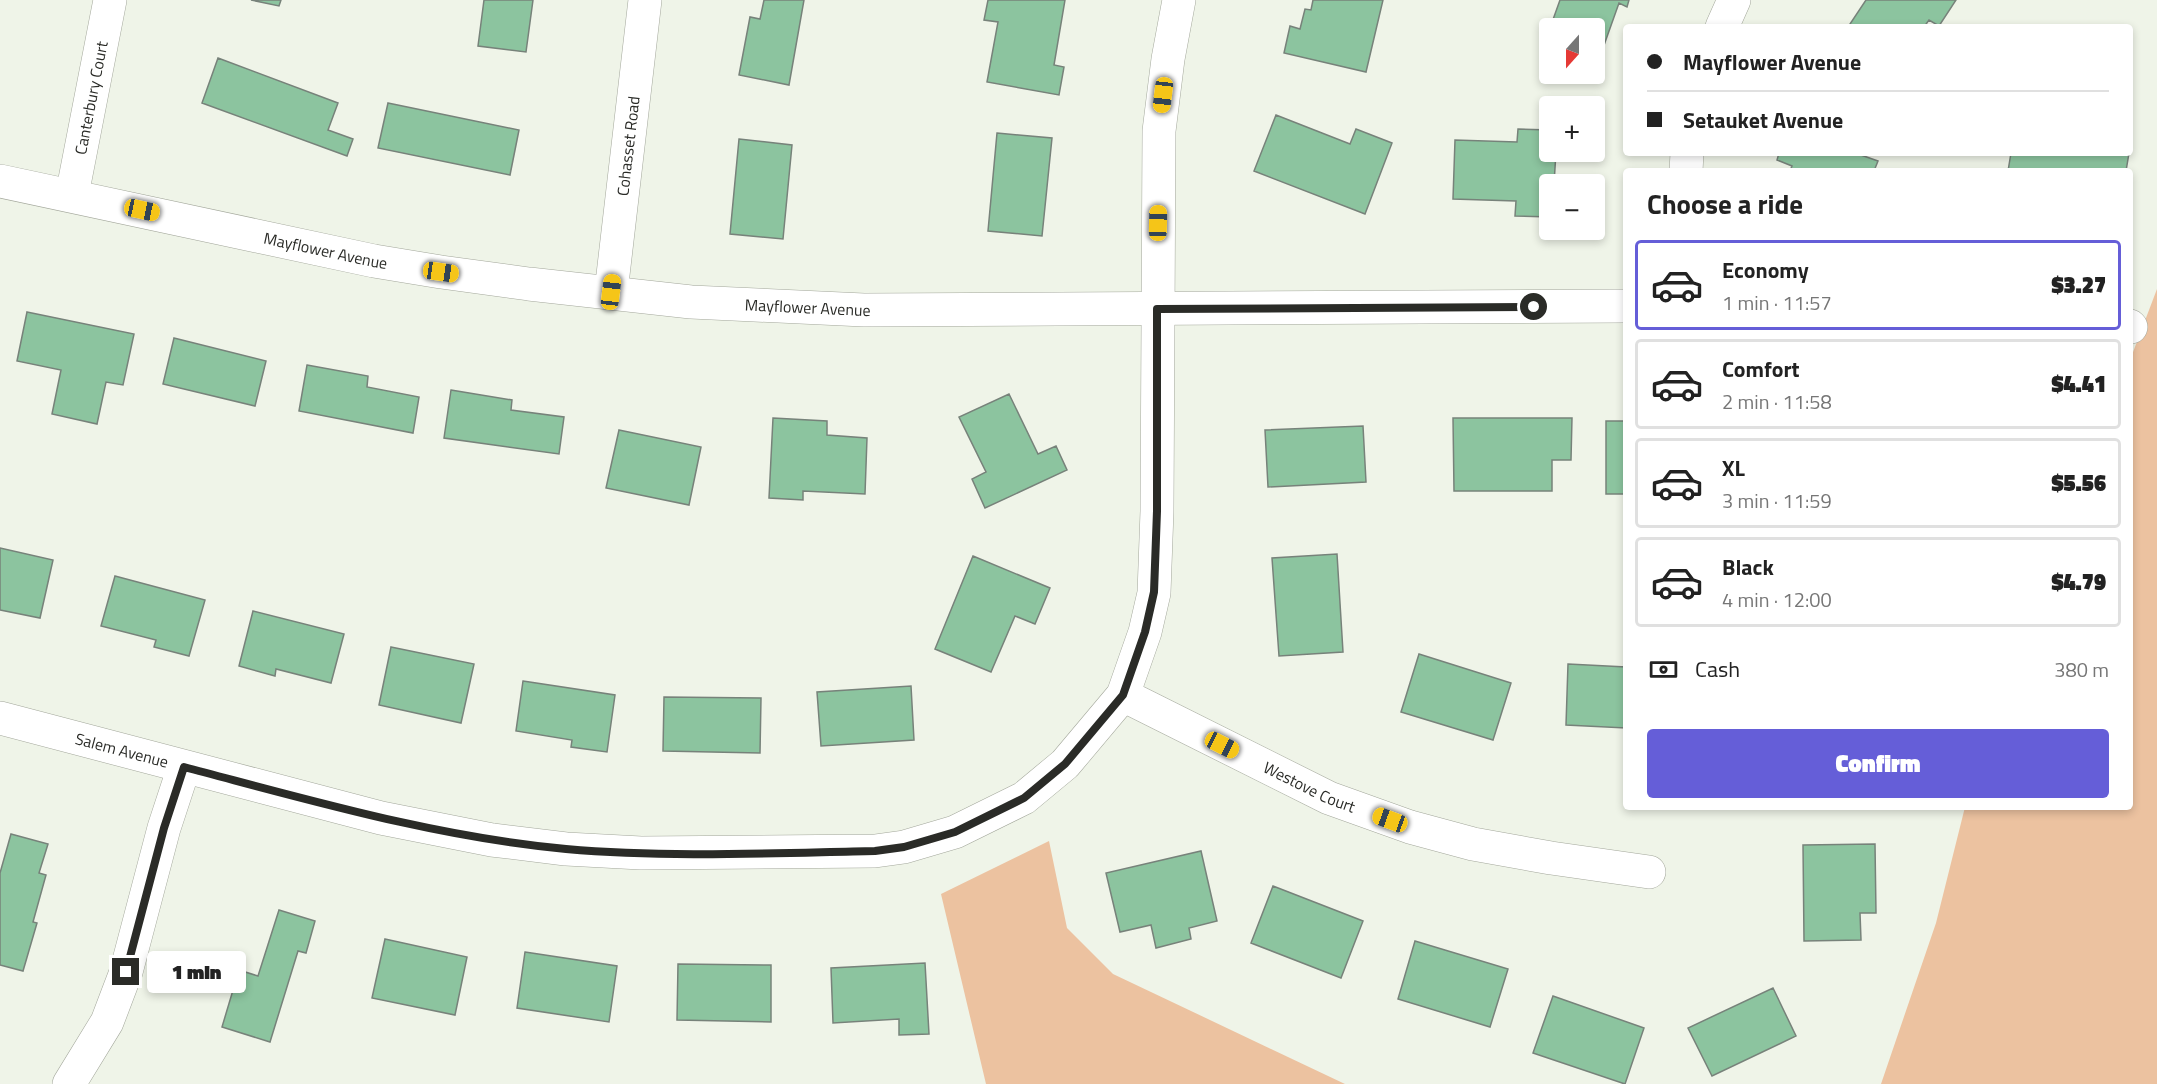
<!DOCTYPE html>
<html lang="en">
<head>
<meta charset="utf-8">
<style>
  :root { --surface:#fff; --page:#f2f2f2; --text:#222; --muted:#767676; --line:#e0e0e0; --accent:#655ed8 }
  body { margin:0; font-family:"Titillium Web",sans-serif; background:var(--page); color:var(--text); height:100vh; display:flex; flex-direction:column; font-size:22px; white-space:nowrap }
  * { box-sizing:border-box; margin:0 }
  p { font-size:20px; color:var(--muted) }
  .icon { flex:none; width:33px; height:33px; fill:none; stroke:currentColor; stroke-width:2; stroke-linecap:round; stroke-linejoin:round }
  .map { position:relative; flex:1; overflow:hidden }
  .side { position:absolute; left:1623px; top:168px; width:510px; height:642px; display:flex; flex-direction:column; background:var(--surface); border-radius:6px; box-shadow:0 3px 9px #0003 }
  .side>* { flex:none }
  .banner { position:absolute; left:1623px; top:24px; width:510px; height:132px; border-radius:6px; box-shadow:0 3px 9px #0003; display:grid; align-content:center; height:132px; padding:0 24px; background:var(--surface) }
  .needle { width:39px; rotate:201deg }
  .controls { position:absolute; left:1539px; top:18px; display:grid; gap:12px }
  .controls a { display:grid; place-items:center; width:66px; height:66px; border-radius:6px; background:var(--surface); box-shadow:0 3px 9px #0003; font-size:30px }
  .end { position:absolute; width:27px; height:27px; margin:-14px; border:8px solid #2a2b27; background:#fff; box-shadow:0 0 0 3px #fff }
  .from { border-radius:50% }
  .bubble { position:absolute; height:42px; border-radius:6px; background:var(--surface); box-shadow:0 3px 9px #0003; font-size:20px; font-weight:800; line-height:42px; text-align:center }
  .car { position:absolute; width:18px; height:36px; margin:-18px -9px; border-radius:8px; box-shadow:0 0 4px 2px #0007; background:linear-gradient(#f5c518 24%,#345 0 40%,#f5c518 0 76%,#345 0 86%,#f5c518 0) }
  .banner b { display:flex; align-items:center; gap:21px; height:57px; font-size:22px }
  .banner b+b { border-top:2px solid var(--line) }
  .banner i { width:15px; height:15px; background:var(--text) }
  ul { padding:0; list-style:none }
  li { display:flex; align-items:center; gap:18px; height:90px; margin:0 12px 9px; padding:0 12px; border:3px solid var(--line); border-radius:6px }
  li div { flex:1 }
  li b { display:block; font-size:22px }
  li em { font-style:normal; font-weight:800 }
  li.on { border-color:var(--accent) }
  li>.icon { width:54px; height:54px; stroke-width:1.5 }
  h2 { padding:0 24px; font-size:27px; line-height:72px }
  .pay { display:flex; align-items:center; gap:15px; height:66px; padding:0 24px; font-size:22px }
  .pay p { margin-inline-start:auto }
  .primary-button { display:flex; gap:12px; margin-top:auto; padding:12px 24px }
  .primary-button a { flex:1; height:69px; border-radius:6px; background:var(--accent); color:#fff; font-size:24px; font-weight:800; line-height:69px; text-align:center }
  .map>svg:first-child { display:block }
  .green { fill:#ecc2a0 }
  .building { fill:#8cc49f; stroke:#77827a; stroke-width:1.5 }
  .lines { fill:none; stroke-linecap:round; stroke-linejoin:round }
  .minor-casing { stroke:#a3a79b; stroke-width:34 }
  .minor { stroke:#fff; stroke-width:33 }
  .route { stroke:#2a2b27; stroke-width:8 }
  .labels { text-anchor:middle; stroke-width:4.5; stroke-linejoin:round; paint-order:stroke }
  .street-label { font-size:16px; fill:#2a2b27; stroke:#fff }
</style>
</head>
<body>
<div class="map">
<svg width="2157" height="1084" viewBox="0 0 2157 1084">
  <rect width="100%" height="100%" fill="#eff4e8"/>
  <path class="green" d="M2157 289V1084H1881L1936 923 1965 807H2130V360Z
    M1049 841 1067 928 1113 974 1345 1084H986L941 894Z"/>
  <path class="building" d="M251 0H281L279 6Z
    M484 0H533L526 52 478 46Z
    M764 0H804L789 85 739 75 750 17 760 19Z
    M988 0H1065L1054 65 1064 67 1059 95 987 82 998 22 984 20Z
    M1313 0H1383L1366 72 1284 53 1290 26 1300 29 1305 9 1311 10Z
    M1560 0H1629L1627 7 1619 3 1598 62 1594 61V28H1550Z
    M1866 0H1956L1939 26 1929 20 1924 27H1848Z
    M218 58 338 103 328 130 353 139 347 156 202 103Z
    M388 103 519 130 510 175 378 148Z
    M1276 115 1350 144 1356 129 1392 143 1365 214 1254 171Z
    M1518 129 1550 130V152H1556L1554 184H1550V217L1515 216 1516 201 1453 199 1455 140 1517 142Z
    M997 133 1052 138 1042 236 988 231Z
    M739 139 792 145 783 239 730 234Z
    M1779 153H1862L1861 155 1878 161 1874 171H1790L1792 166 1777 160Z
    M2011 153H2129L2126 171H2008Z
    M27 312 134 334 123 385 106 382 97 424 52 414 61 370 17 361Z
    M174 338 266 361 255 406 163 384Z
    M307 365 368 376 367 387 419 397 413 433 299 411Z
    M451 390 512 400 511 410 564 417 559 454 444 438Z
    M1009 394 1038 454 1056 446 1067 470 985 508 972 479 986 472 959 417Z
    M773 418 827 421V435L867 438 865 494 803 491V500L769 498Z
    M1453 418H1572L1571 460H1552V491H1454Z
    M1606 421H1626V494H1606Z
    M1363 426 1366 482 1268 487 1265 430Z
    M619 430 701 447 689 505 606 488Z
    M0 548 53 560 40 618 0 610Z
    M1337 554 1343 652 1279 656 1272 558Z
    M973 556 1050 588 1035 624 1015 616 991 672 935 649Z
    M115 576 205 600 189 656 154 647 156 640 101 626Z
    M253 611 344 634 331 683 276 669 275 676 239 666Z
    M391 647 474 664 461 723 379 705Z
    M1419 654 1511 683 1493 740 1401 712Z
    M1568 664 1626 667V728L1566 725Z
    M523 681 615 695 607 752 571 747 572 740 516 731Z
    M911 686 914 740 821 746 817 692Z
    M664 697 761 698 760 753 663 751Z
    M11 834 48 844 39 873 46 875 33 922 37 923 23 971 0 965V873Z
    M1875 844 1876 913H1860L1861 940 1804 941 1803 845Z
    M1201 851 1217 921 1189 928 1191 939 1156 948 1151 925 1120 932 1106 873Z
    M1273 886 1363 921 1341 978 1251 943Z
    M279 910 315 921 306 953 298 951 270 1042 222 1027 239 970 258 976Z
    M385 939 467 957 455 1015 372 998Z
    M1415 941 1508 969 1490 1027 1398 999Z
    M525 952 617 966 609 1022 517 1008Z
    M925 963 929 1034 899 1035V1019L833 1023 831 968Z
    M678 964 771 965V1022L677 1020Z
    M1773 988 1796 1036 1712 1076 1688 1028Z
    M1553 996 1644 1028 1625 1084 1533 1053Z"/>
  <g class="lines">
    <g class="minor-casing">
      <g id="minor">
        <path d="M1722 27 1734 0"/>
        <path d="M1686 171 1687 153"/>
        <path id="s1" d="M0 181 374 261 441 272 529 284 691 302 864 310 1626 306"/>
        <path id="s2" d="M72 195 110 0"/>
        <path id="s3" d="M611 292 645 0"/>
        <path d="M2130 326 2131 327"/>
        <path id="s4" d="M1123 695 1329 798 1410 827 1473 844 1551 858 1649 872"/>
        <path id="s5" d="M0 718 381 818 492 840 566 849 641 853 875 851 904 847 955 832 1024 798 1065 764 1123 695 1145 632 1154 593 1157 511 1159 131 1168 59 1179 0"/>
        <path d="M69 1084 107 1022 126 972 164 828 184 767"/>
      </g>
    </g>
    <use href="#minor" class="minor"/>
  </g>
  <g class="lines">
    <path class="route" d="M126 972 164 828 184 767C310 800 436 837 566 849 668 858 773 853 875 851L904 847 955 832 1024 798 1065 764 1123 695 1145 632 1154 592 1157 511V309L1534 307"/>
  </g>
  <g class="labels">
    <g class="street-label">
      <text dy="6" stroke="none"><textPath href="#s2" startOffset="99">Canterbury Court</textPath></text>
      <text dy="6" stroke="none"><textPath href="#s3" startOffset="147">Cohasset Road</textPath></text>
      <text dy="6" stroke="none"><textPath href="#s1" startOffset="333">Mayflower Avenue</textPath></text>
      <text dy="6" stroke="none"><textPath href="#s1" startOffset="819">Mayflower Avenue</textPath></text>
      <text dy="6" stroke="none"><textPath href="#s5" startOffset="126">Salem Avenue</textPath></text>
      <text dy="6" stroke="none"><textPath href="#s4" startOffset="208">Westove Court</textPath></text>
    </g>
  </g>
</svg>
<div class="controls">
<a><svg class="needle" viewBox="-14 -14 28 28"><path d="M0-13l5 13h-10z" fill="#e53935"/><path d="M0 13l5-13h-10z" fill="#767676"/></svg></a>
<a>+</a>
<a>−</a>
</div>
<i class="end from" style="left:1534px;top:307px"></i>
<i class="end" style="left:126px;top:972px"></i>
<div class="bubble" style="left:147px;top:951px;width:99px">1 min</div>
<i class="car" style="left:1163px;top:95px;rotate:187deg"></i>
<i class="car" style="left:142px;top:210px;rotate:102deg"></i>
<i class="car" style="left:1158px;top:223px;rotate:1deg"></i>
<i class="car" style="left:441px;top:272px;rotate:98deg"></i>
<i class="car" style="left:611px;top:292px;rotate:7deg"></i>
<i class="car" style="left:1222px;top:745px;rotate:117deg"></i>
<i class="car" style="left:1390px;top:820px;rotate:290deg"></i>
<div class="banner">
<b><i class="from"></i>Mayflower Avenue</b>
<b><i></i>Setauket Avenue</b>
</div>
<section class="side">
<h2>Choose a ride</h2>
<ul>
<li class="on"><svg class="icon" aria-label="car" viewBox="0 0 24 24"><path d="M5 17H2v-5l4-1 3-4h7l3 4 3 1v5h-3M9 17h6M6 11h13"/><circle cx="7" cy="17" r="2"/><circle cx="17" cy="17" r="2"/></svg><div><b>Economy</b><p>1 min · 11:57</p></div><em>$3.27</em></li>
<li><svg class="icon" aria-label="car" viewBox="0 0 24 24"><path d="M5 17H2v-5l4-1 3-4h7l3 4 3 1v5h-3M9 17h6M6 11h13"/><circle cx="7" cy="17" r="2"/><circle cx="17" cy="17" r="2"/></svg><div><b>Comfort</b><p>2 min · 11:58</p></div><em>$4.41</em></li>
<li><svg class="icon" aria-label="car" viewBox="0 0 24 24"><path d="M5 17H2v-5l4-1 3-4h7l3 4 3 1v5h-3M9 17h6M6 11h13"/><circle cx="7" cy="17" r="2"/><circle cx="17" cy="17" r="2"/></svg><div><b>XL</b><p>3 min · 11:59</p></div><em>$5.56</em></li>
<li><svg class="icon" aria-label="car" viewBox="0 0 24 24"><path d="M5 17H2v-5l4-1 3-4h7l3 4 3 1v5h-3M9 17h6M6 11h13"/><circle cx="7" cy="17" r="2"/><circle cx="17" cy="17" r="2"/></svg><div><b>Black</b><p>4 min · 12:00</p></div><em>$4.79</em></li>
</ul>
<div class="pay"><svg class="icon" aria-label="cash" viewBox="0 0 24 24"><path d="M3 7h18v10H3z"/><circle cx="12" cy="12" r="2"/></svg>Cash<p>380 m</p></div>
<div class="primary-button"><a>Confirm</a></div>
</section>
</div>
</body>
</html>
